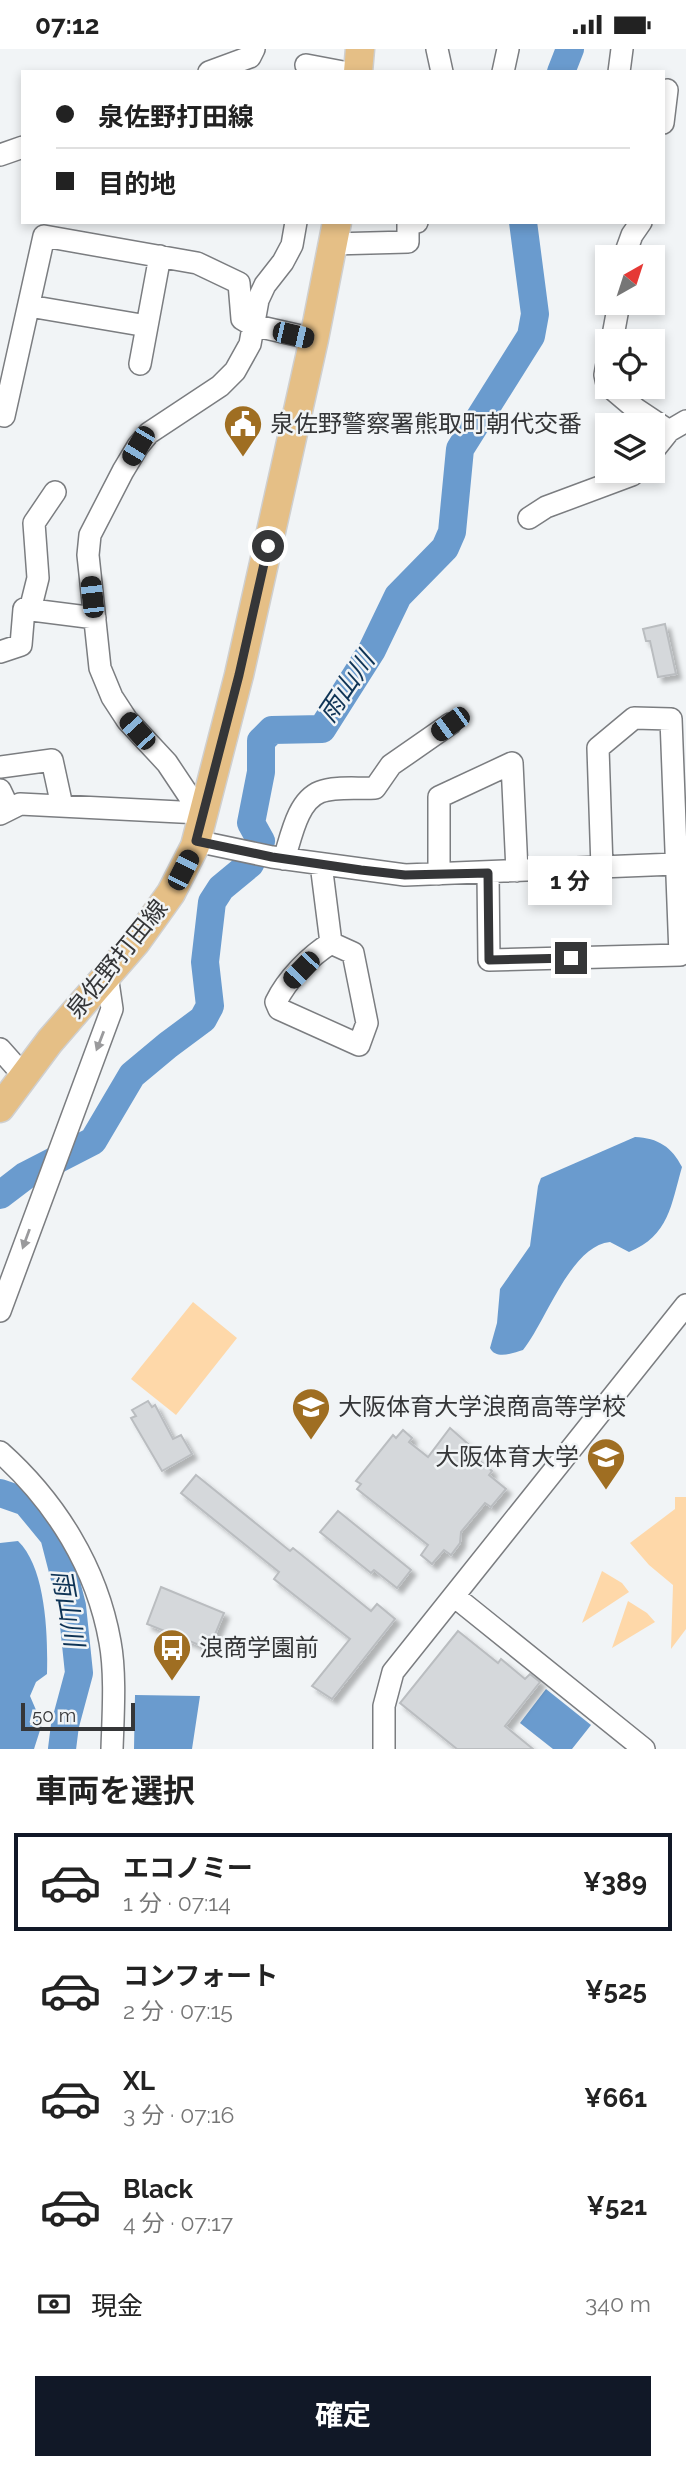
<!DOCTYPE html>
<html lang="ja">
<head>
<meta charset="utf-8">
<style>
  :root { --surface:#fff; --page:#f2f2f2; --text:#222; --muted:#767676; --line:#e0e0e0; --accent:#111827 }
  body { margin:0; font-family:Raleway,"Noto Sans JP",sans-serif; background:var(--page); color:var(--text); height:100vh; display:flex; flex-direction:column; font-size:26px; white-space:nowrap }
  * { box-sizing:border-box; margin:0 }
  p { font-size:23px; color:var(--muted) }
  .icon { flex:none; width:38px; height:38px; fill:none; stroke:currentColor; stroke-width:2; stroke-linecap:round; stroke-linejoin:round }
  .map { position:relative; height:1700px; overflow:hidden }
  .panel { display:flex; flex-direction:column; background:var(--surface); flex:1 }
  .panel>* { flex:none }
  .top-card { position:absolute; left:21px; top:21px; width:644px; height:154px; border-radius:0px; box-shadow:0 4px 10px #0003; display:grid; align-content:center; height:154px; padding:0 35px; background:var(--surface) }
  .needle { width:46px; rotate:39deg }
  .tools { position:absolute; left:595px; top:196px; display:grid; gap:14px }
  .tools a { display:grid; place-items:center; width:70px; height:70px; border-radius:0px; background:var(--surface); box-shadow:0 4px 10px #0003; font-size:35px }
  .scale { position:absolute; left:21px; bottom:18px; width:114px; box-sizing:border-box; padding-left:7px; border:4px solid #353638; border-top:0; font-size:19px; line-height:24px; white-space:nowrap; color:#353638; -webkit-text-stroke:5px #f1f4f6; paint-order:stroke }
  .end { position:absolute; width:32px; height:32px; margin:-16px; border:9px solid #353638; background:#fff; box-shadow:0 0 0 4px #fff }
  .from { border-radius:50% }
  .bubble { position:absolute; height:49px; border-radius:0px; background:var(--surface); box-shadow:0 4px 10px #0003; font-size:23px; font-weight:700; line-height:49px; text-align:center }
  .car { position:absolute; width:21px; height:42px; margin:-21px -10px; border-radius:9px; box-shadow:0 0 5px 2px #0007; background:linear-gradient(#222 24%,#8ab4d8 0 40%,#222 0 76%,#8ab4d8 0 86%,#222 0) }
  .top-card b { display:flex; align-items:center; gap:24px; height:66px; font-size:26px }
  .top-card b+b { border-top:2px solid var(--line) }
  .top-card i { width:18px; height:18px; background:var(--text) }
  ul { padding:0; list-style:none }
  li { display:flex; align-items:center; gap:21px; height:98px; margin:0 14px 10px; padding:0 21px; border:4px solid transparent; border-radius:0px }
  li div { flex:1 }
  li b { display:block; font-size:26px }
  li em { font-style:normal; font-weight:700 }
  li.selected { border-color:var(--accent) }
  li>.icon { width:63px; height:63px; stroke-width:1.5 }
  h2 { padding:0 35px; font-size:32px; line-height:84px }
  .pay { display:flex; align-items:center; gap:18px; height:77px; padding:0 35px; font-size:26px }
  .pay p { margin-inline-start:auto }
  .button { display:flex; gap:14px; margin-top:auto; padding:14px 35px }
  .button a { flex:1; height:80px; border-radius:0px; background:var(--accent); color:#fff; font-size:28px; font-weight:700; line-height:80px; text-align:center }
  .status { display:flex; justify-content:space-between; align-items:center; height:49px; padding:0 35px; background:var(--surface); direction:ltr }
  .status svg { height:19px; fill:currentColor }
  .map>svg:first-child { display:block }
  .green { fill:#fed8a9 }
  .water { fill:#6a9bce }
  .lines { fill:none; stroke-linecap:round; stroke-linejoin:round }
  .river { stroke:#6a9bce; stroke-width:28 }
  .building { fill:#d5d8db; stroke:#babdc0; stroke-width:2; filter:url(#shadow) }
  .minor-casing { stroke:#7b7d80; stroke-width:24 }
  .major-casing { stroke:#cfcfcf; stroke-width:31 }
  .minor { stroke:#fff; stroke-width:21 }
  .major { stroke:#e5bf86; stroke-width:28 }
  .oneway { fill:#9a9a9c }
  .route { stroke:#353638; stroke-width:9 }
  .labels { text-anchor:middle; stroke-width:5; stroke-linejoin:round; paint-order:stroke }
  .poi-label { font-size:24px; fill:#353638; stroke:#f1f4f6; text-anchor:start }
  .street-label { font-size:24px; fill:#353638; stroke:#f1f4f6 }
  .water-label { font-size:26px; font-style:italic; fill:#0f3456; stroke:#f1f4f6 }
</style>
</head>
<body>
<div class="status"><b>07:12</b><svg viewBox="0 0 49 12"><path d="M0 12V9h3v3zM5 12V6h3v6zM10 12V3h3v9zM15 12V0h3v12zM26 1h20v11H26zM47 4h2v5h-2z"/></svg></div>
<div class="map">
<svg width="686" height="1700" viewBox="0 0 686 1700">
  <defs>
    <filter id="shadow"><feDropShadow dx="5" dy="5" stdDeviation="2" flood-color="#0004"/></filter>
  </defs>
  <rect width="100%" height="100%" fill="#f1f4f6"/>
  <path class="green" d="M193 1253 237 1289 176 1366 131 1330Z
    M675 1448H686V1580L671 1600 673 1536 649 1516 630 1494 675 1460Z
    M602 1522 622 1534 629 1543 582 1574Z
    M628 1552 647 1564 655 1573 612 1599Z"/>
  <path class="water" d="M635 1088C658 1089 672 1098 682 1118 671 1156 669 1187 629 1203L610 1193C570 1197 546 1273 523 1301 513 1304 496 1311 490 1299L497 1274 500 1240 530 1197 538 1137 541 1129Z
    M18 1492C46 1519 48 1586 47 1625L36 1633 30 1647 42 1675 34 1700H0V1494Z
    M546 1640 591 1676 572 1700H553L520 1674Z
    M135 1646 200 1647 192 1700H134Z"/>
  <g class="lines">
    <path class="river" d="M561 23 570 0
      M0 1146 25 1127 93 1092 132 1026 168 996 203 970 210 957 205 913 212 853 221 839 250 815 261 792 251 774 261 723V692L272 681 322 680 372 601 398 547 445 499 452 483 460 400 531 287 535 265 523 173
      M0 1444 26 1453 54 1487 72 1557 79 1624 65 1676 62 1700"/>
  </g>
  <path class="building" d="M665 575 676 625 658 628 650 592H646L643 580Z
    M148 1352 152 1358 155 1356 173 1390 181 1386 192 1405 162 1422 131 1369 136 1367 132 1361Z
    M450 1379 476 1402 473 1406 492 1422 489 1426 506 1440 491 1458 485 1454 461 1483 460 1494 451 1506 444 1501 432 1515 421 1506 428 1496 357 1440 361 1435 356 1432 393 1386 396 1389 403 1381 412 1389 409 1393 428 1408Z
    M196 1426 290 1502 293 1499 371 1562 377 1555 395 1570 332 1650 312 1637 350 1590 274 1530 279 1523 181 1444Z
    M338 1462 411 1521 397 1539 374 1521 371 1524 320 1483Z
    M161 1538 224 1564 209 1600 147 1575Z
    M458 1582 498 1614 501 1610 525 1630 530 1625 540 1633 505 1677 533 1700H457L400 1654Z"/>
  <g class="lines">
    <g class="minor-casing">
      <path id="minor" d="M437 0 442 23
        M306 16 343 23
        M209 23 250 8 254 0
        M503 23 508 0
        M619 23 622 0
        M663 74 667 41
        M0 106 23 98
        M332 195 408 193V175L417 173
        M624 208 632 186 641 173
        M29 257 147 277
        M612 292 619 254
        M140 315 160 207
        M607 315 605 326 607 335
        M610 338 636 360 669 382
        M0 365 4 367 44 187 197 214 239 234 242 270 252 276 314 290
        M653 402 669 382 686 372
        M529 469 546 458 632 426 636 422
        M30 561 38 529 34 474 55 443
        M0 603 21 596 24 560 95 569
        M0 718 52 711 62 757
        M0 741 9 760
        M0 765 20 755 200 764
        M203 768 167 714 127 671 112 648 100 619 88 506 90 486 123 422 138 397 149 384 220 337 235 322 250 295 258 251 265 236 283 213 292 196 296 173
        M196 792 272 808 405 826 675 815
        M284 810C291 789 297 752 320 743 335 737 358 740 375 739L391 716 450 675
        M321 815 331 894C310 907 287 930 276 953L279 960 359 996 367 974 353 904 331 894
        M488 824 489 911 680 906 671 670 634 669 598 699 602 819
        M439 825V748L512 714 517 822
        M0 1000 24 1027
        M0 1262 112 960 107 926
        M0 1403C56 1453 97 1519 110 1593 116 1625 113 1668 112 1700
        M454 1547 644 1700
        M384 1700V1657L393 1623 686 1256"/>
    </g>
    <g class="major-casing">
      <path id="major" d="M358 23 360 0
        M0 1059 50 992 136 893 171 844 195 797 239 626 314 290 337 173"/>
    </g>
    <use href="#minor" class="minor"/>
    <use href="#major" class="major"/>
  </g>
  <defs><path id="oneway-solid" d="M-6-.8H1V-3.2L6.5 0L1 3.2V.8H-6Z" transform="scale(1.75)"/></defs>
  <g class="oneway">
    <use href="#oneway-solid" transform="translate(100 992) rotate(111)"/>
    <use href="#oneway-solid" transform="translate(26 1190) rotate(110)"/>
  </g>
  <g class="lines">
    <path class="route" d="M268 497 239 626 196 792 272 808 361 821 405 826 488 824 489 911 571 909"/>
  </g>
  <defs>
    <g id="civic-pin" transform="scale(2.0125)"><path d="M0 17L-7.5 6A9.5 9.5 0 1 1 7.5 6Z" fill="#9f6e22" stroke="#f1f4f6"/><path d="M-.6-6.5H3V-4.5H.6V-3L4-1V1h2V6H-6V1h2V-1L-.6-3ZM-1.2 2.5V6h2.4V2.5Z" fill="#fff"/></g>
    <g id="school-pin" transform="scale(2.0125)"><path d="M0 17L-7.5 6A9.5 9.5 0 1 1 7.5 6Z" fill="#9f6e22" stroke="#f1f4f6"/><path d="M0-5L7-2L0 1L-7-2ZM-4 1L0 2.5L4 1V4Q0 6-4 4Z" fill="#fff"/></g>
    <g id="university-pin" transform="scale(2.0125)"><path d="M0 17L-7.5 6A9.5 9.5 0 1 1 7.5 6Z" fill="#9f6e22" stroke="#f1f4f6"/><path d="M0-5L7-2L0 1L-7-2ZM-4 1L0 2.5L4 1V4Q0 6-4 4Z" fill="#fff"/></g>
    <g id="bus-pin" transform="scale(2.0125)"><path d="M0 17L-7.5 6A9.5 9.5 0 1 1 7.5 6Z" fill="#9f6e22" stroke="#f1f4f6"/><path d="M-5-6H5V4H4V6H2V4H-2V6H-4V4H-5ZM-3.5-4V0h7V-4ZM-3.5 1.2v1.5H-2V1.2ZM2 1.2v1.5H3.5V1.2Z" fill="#fff"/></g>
  </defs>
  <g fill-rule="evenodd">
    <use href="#civic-pin" x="243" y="375"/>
    <use href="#school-pin" x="311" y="1358"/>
    <use href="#university-pin" x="606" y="1408"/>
    <use href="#bus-pin" x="172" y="1599"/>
  </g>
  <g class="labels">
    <g class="poi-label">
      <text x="270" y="383">泉佐野警察署熊取町朝代交番</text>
      <text x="338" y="1366">大阪体育大学浪商高等学校</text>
      <text x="579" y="1416" text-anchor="end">大阪体育大学</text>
      <text x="199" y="1607">浪商学園前</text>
    </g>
    <g class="street-label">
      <text transform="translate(117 910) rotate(-51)" y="8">泉佐野打田線</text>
    </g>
    <g class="water-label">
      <text transform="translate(346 638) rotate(-56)" y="9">雨山川</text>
      <text transform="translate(68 1559) rotate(80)" y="9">雨山川</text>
    </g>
  </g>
</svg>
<div class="tools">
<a><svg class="needle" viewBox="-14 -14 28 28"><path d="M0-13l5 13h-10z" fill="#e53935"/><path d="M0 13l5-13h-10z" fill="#767676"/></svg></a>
<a><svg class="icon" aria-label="locate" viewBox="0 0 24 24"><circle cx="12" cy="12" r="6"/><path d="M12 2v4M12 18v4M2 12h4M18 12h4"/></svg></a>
<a><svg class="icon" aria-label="layers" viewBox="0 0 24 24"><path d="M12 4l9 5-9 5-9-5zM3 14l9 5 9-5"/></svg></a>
</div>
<div class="scale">50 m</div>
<i class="end from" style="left:268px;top:497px"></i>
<i class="end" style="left:571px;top:909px"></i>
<div class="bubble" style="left:528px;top:807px;width:84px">1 分</div>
<i class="car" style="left:293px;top:286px;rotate:103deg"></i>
<i class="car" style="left:138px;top:397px;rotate:211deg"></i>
<i class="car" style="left:92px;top:548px;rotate:354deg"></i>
<i class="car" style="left:450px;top:675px;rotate:234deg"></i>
<i class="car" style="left:137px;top:682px;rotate:318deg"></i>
<i class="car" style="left:183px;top:821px;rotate:27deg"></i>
<i class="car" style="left:301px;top:921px;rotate:224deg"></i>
<div class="top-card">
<b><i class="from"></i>泉佐野打田線</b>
<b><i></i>目的地</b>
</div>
</div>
<section class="panel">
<h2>車両を選択</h2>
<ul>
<li class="selected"><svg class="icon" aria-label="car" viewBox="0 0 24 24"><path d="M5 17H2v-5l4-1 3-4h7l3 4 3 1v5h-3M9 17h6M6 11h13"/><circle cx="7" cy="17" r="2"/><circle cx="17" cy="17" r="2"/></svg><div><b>エコノミー</b><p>1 分 · 07:14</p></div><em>¥389</em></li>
<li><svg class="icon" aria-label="car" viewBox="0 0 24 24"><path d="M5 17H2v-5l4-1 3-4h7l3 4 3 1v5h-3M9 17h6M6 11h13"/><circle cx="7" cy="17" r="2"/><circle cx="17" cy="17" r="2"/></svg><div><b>コンフォート</b><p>2 分 · 07:15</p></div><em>¥525</em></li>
<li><svg class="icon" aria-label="car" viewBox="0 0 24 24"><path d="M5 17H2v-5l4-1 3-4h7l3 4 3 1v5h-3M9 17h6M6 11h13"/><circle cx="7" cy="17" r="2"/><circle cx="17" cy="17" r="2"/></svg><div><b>XL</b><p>3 分 · 07:16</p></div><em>¥661</em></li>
<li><svg class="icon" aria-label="car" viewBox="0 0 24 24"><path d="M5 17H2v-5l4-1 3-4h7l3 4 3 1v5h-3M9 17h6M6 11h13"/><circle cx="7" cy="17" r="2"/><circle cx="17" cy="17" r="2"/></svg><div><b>Black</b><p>4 分 · 07:17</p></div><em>¥521</em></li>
</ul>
<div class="pay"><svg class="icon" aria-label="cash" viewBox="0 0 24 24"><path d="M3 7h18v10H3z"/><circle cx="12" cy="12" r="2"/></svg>現金<p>340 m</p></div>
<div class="button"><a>確定</a></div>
</section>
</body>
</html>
